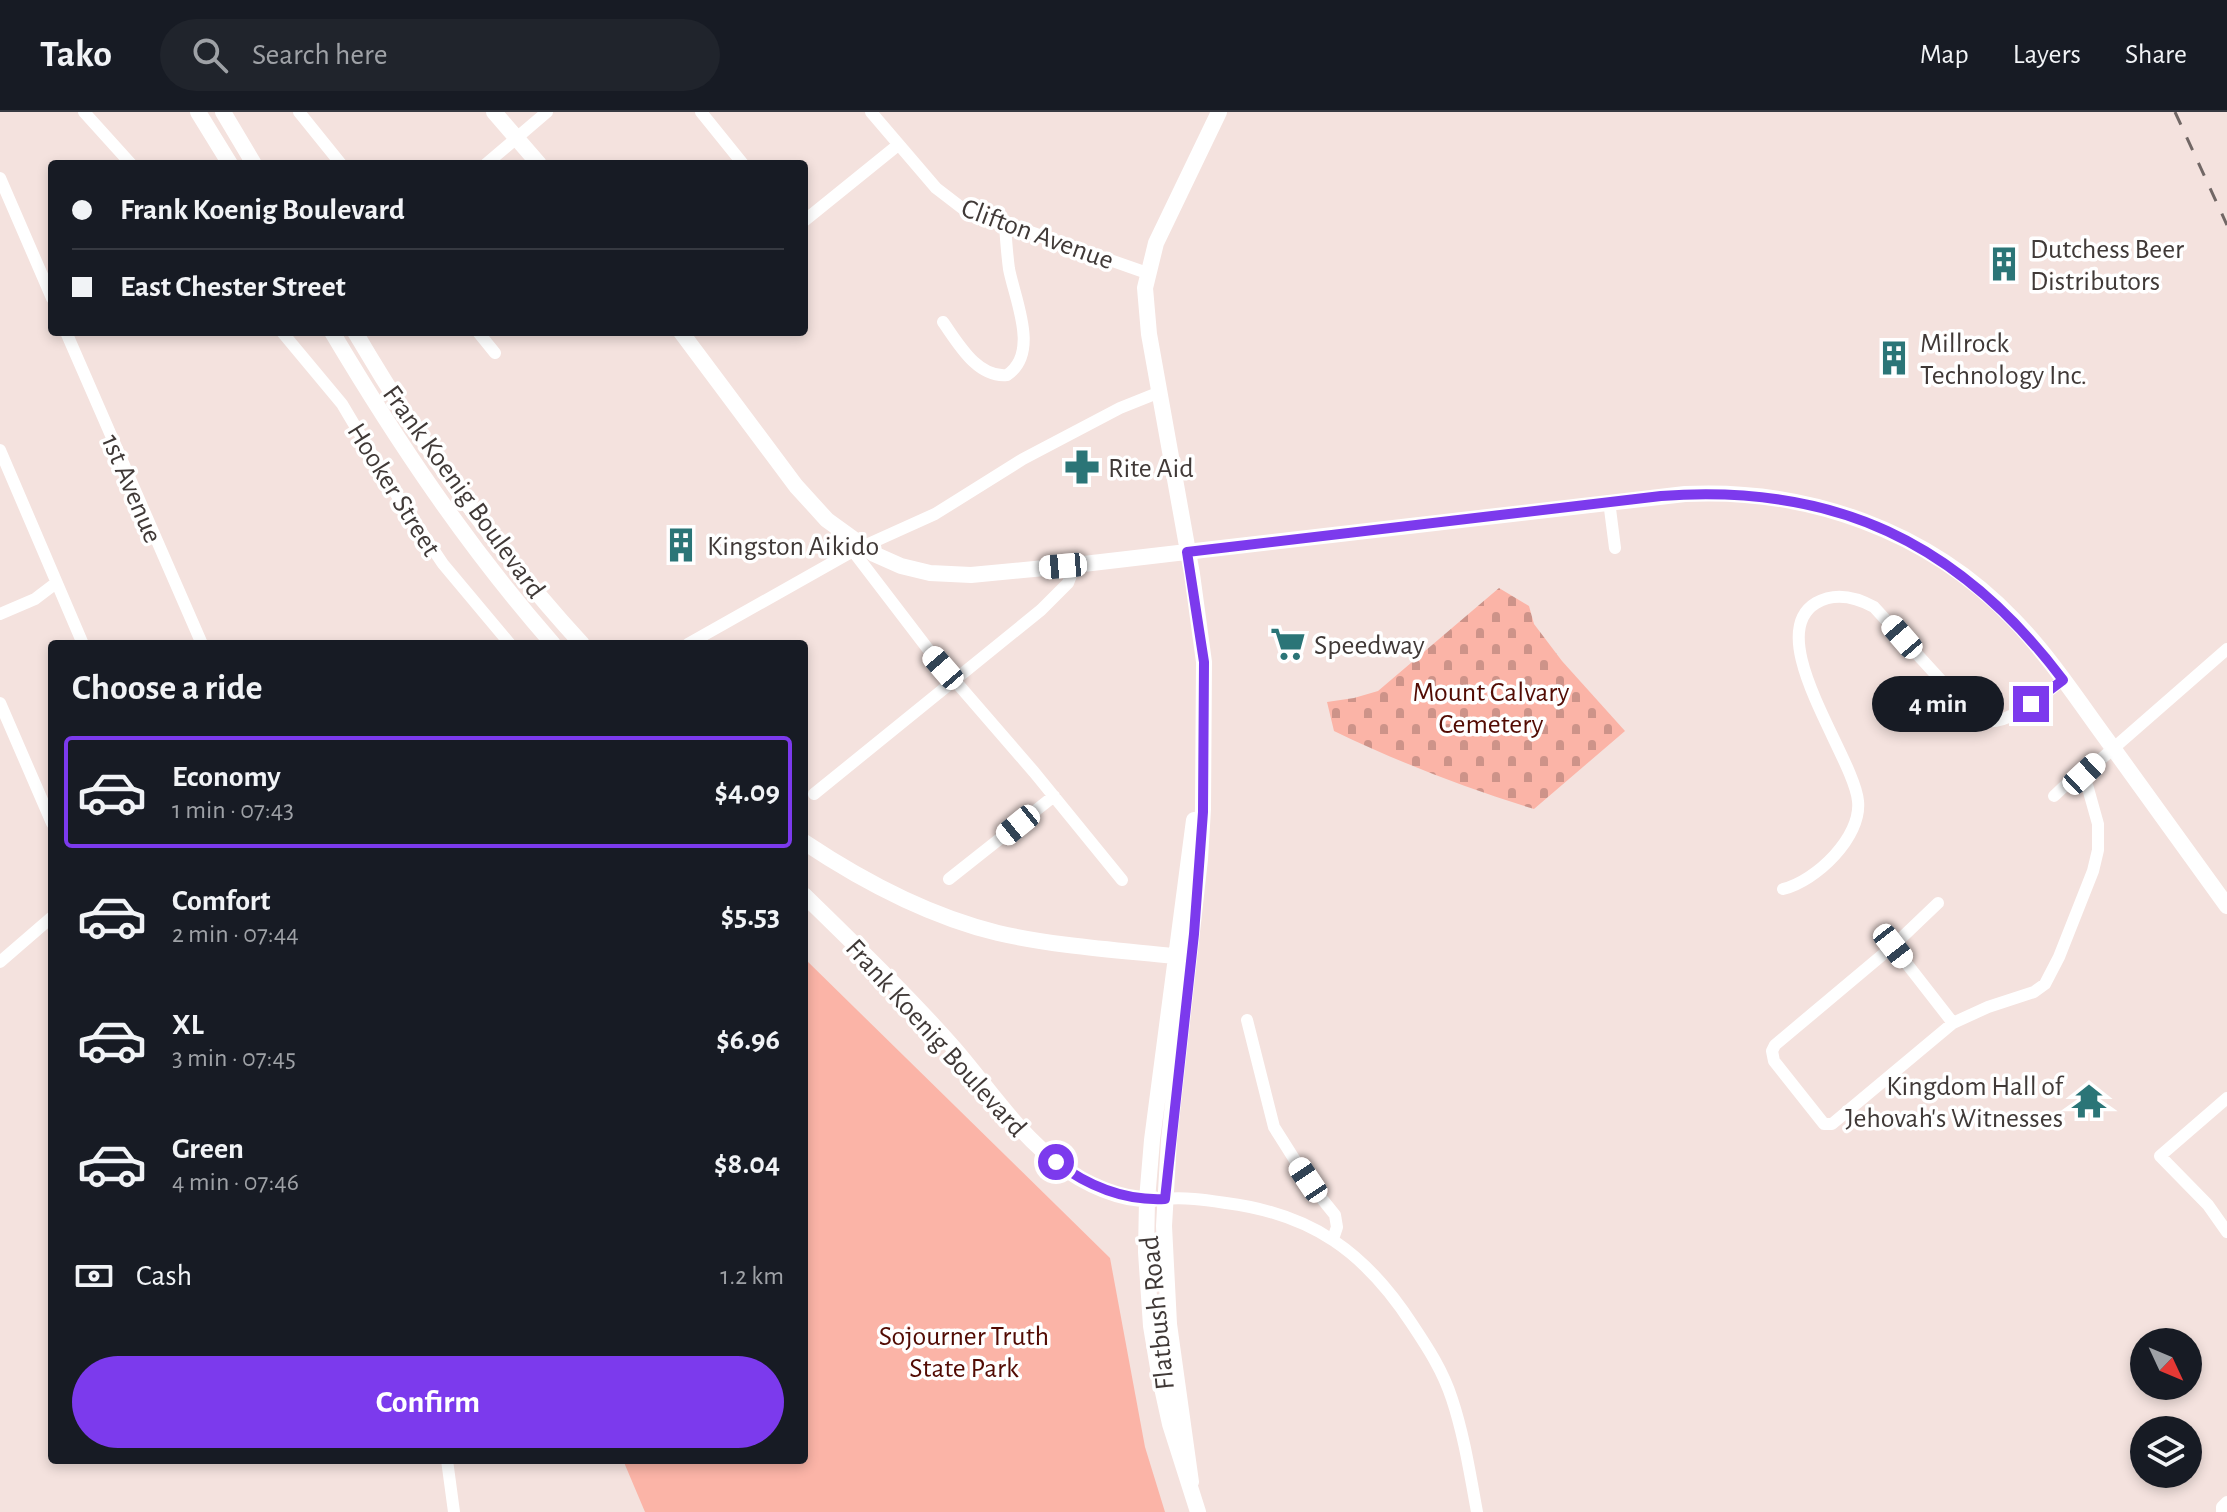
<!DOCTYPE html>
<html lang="en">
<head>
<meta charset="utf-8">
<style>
  :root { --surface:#171b24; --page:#20242c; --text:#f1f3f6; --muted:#9ea1a6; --line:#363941; --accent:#7c3aed }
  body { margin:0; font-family:"Alegreya Sans",sans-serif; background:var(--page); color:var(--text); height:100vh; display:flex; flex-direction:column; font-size:30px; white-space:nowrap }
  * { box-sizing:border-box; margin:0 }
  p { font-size:26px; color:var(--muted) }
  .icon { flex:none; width:44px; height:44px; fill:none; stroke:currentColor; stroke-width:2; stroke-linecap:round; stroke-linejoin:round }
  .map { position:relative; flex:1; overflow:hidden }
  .side { position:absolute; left:48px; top:528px; width:760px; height:824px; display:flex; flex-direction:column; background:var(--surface); border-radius:8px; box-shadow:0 4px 12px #0003 }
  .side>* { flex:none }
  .top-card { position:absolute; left:48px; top:48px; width:760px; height:176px; border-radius:8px; box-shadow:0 4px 12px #0003; display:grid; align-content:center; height:176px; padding:0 24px; background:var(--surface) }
  .needle { width:52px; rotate:134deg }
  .controls { position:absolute; left:2130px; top:1216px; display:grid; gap:16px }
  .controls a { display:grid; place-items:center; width:72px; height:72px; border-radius:50%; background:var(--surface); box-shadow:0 4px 12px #0003; font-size:40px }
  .end { position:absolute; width:36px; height:36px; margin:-18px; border:10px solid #7c3aed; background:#fff; box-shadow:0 0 0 4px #fff }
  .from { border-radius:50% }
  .bubble { position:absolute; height:56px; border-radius:28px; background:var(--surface); box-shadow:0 4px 12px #0003; font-size:26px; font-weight:700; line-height:56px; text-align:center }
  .car { position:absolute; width:24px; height:48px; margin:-24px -12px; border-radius:10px; box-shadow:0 0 6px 2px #0007; background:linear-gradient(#fff 24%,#345 0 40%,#fff 0 76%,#345 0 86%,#fff 0) }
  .top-card b { display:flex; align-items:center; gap:28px; height:76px; font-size:30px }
  .top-card b+b { border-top:2px solid var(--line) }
  .top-card i { width:20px; height:20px; background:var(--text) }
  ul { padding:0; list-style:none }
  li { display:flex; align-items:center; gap:24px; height:112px; margin:0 16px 12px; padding:0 8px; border:4px solid transparent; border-radius:8px }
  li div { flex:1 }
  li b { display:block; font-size:30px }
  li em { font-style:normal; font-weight:700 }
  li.active { border-color:var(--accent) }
  li>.icon { width:72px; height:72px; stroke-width:1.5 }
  h2 { padding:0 24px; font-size:36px; line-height:96px }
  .pay { display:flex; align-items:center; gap:20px; height:88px; padding:0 24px; font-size:30px }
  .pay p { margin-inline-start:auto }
  .primary-button { display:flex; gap:16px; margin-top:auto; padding:16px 24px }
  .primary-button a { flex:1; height:92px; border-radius:48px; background:var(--accent); color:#fff; font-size:32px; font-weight:700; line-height:92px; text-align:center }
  header { display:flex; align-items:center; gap:48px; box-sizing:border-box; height:112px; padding:0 40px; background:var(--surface); border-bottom:2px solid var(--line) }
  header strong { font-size:38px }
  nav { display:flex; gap:44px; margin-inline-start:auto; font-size:28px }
  .search { width:560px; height:72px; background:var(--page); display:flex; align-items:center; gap:20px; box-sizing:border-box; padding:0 28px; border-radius:44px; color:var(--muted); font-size:30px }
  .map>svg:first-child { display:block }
  .cemetery { fill:url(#cemetery-stones) }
  .park { fill:#fbb4a7 }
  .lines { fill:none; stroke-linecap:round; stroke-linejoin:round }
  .minor { stroke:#fff; stroke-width:12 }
  .major { stroke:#fff; stroke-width:16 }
  .rail { stroke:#716765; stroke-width:3; stroke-dasharray:14 14; stroke-linecap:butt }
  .route { stroke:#7c3aed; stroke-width:10 }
  .labels { text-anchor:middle; stroke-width:7; stroke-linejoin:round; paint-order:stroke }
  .street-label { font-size:28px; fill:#403937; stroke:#fff }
  .poi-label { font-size:28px; fill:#403937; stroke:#fff; text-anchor:start }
  .park-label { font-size:28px; fill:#520b03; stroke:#fff }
</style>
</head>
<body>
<header>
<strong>Tako</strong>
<div class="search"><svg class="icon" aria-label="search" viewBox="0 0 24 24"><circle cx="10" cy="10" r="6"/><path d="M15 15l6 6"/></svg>Search here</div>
<nav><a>Map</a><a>Layers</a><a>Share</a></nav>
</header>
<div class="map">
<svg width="2227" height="1400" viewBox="0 0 2227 1400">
  <defs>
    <pattern id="cemetery-stones" width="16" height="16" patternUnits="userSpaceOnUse" patternTransform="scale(2)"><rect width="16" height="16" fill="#fbb4a7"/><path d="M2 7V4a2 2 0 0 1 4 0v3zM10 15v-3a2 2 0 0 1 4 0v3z" fill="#cd9389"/></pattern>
  </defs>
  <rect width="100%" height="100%" fill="#f4e2de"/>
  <path class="cemetery" d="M1499 476 1529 494 1534 512 1562 549 1625 619 1534 697C1466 676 1398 650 1334 619L1327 590 1354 586 1378 579Z"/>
  <path class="park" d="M804 846 1110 1146 1145 1335 1165 1400H645L623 1348H804Z"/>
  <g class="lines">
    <path class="minor" d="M84 0 131 52
      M299 0 341 52
      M701 0 743 52
      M871 0 936 76 962 96 1147 161
      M486 52 547 0
      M0 66 52 186
      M804 109 898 33
      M943 210C958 231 977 266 1007 263 1040 241 1015 188 1009 157 1007 142 1006 127 1005 113
      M66 220 202 532
      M282 220 342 292 392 376 443 452 510 532
      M478 220 495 241
      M0 338 83 532
      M1609 389 1615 436
      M853 439 931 541 1034 660 1122 768
      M0 502 35 487 56 471
      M688 532 853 439 935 402 1023 347 1120 296 1160 280
      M0 591 52 711
      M814 682 1041 498 1068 471 1075 453
      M2054 684 2072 667 2084 662 2227 537
      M949 767 1054 684
      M1783 777C1816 769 1862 725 1858 689 1854 645 1761 524 1816 491 1835 480 1856 485 1874 495L1969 599C1974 603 1979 607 1985 609 2009 614 2045 581 2063 568
      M1938 791 1893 834 1775 933 1772 939 1774 949 1824 1012H1832L1953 911 1988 895 2034 880 2045 872 2059 845 2093 759 2098 738V712L2084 662
      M1893 834 1953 911
      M0 850 52 805
      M1247 908 1274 1015 1310 1072 1335 1103 1337 1115 1333 1127
      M2227 986 2160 1044 2208 1093 2227 1120
      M1165 1087C1185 1085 1205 1088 1226 1091 1312 1102 1365 1140 1412 1212 1428 1236 1443 1259 1452 1287 1464 1323 1470 1362 1477 1400
      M447 1348 454 1400
      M2222 1400V1395L2227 1390"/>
    <path class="major" d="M198 0 230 52
      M223 0 254 52
      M494 0 539 52
      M332 220C398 331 468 435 553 532
      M355 220C420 331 495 437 582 532
      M681 220 796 374 827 408 874 442 901 454 930 461 971 463 1075 453 1685 382C1807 376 1928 418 2014 508 2050 545 2079 590 2110 632 2149 686 2188 740 2227 794
      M1194 708 1152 1028 1147 1088 1146 1140 1151 1214 1159 1262 1170 1312 1198 1400
      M804 730C864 770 928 804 998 821 1055 834 1116 838 1174 844L1182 848
      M804 783C855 833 906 882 953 935 987 974 1017 1021 1059 1052 1084 1072 1122 1089 1154 1087
      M1191 1370 1169 1212 1164 1114 1169 1028 1200 747 1203 697 1204 550 1192 462 1149 222 1145 176 1156 131 1219 0"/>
    <path class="rail" d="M2175 0 2227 113"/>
  </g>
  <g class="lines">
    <path class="route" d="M1056 1050C1088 1074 1125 1089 1165 1087L1194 822 1203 700 1204 550 1187 440 1661 384C1834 371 1959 430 2063 568L2031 592"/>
  </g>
  <defs>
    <g id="building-bare" transform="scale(2.76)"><path d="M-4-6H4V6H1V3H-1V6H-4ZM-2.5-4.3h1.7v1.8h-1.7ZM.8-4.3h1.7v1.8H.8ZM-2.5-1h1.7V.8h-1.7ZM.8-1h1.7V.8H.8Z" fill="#2b7577" stroke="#fff" stroke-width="2.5" paint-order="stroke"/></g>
    <g id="pharmacy-bare" transform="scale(2.76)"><path d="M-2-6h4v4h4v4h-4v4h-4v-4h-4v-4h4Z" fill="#2b7577" stroke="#fff" stroke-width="2.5" paint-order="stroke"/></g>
    <g id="supermarket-bare" transform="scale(2.76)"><path d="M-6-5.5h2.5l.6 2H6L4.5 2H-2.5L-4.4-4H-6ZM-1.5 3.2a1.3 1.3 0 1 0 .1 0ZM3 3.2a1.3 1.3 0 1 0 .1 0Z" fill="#2b7577" stroke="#fff" stroke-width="2.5" paint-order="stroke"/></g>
    <g id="temple-bare" transform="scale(2.76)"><path d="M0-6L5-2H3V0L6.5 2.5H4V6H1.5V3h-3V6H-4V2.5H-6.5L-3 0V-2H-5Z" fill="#2b7577" stroke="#fff" stroke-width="2.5" paint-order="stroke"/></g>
  </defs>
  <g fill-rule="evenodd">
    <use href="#building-bare" x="2004" y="152"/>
    <use href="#building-bare" x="1894" y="246"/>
    <use href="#pharmacy-bare" x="1082" y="355"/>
    <use href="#building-bare" x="681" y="433"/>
    <use href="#supermarket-bare" x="1288" y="532"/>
    <use href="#temple-bare" x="2089" y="989"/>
  </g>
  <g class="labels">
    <g class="street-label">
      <text transform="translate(1038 121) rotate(20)" y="10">Clifton Avenue</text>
      <text transform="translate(133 376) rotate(67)" y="10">1st Avenue</text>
      <text transform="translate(395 377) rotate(58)" y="10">Hooker Street</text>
      <text transform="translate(465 379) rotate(54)" y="10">Frank Koenig Boulevard</text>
      <text transform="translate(937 925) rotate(48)" y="10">Frank Koenig Boulevard</text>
      <text transform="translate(1156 1201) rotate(-96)" y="10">Flatbush Road</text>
    </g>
    <g class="poi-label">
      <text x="2030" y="146">Dutchess Beer<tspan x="2030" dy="32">Distributors</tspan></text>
      <text x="1920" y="240">Millrock<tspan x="1920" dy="32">Technology Inc.</tspan></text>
      <text x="1108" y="365">Rite Aid</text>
      <text x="707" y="443">Kingston Aikido</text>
      <text x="1314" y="542">Speedway</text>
      <text x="2063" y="983" text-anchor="end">Kingdom Hall of<tspan x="2063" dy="32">Jehovah's Witnesses</tspan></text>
    </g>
    <g class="park-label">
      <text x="1491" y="589">Mount Calvary<tspan x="1491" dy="32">Cemetery</tspan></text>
      <text x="964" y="1233">Sojourner Truth<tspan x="964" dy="32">State Park</tspan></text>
    </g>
  </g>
</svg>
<div class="controls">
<a><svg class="needle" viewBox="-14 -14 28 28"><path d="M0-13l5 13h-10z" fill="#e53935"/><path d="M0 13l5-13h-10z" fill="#9ea1a6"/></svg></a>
<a><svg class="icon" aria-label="layers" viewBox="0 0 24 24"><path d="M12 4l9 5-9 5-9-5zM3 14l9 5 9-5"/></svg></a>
</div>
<i class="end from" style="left:1056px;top:1050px"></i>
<i class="end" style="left:2031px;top:592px"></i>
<div class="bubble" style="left:1872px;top:564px;width:132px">4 min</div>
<i class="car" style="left:1063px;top:454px;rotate:265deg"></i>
<i class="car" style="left:1902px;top:525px;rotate:319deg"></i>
<i class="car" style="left:943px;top:556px;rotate:319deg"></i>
<i class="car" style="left:2084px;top:662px;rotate:47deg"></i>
<i class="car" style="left:1018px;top:713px;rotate:231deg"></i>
<i class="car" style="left:1893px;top:834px;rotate:142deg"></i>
<i class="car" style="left:1308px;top:1068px;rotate:326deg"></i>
<div class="top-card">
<b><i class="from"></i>Frank Koenig Boulevard</b>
<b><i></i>East Chester Street</b>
</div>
<section class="side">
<h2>Choose a ride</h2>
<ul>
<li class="active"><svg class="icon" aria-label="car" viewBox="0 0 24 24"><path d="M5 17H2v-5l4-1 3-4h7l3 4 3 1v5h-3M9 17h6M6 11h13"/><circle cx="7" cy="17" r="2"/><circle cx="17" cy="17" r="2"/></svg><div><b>Economy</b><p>1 min · 07:43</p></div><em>$4.09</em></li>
<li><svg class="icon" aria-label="car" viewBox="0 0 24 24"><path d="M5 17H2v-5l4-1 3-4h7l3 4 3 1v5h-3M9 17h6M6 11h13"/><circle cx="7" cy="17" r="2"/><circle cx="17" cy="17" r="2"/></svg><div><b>Comfort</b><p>2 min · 07:44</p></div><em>$5.53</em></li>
<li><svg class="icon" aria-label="car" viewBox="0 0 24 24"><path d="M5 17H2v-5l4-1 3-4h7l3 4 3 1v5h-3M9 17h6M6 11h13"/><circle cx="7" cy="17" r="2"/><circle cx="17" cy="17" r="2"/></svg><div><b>XL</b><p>3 min · 07:45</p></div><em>$6.96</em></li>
<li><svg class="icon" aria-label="car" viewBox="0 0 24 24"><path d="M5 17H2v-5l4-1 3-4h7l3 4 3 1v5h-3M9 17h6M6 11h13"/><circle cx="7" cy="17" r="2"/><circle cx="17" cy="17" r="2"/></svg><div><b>Green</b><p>4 min · 07:46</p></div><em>$8.04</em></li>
</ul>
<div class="pay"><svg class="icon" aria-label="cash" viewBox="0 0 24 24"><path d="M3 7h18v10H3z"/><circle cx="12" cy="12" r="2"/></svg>Cash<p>1.2 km</p></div>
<div class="primary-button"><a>Confirm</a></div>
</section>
</div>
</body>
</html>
